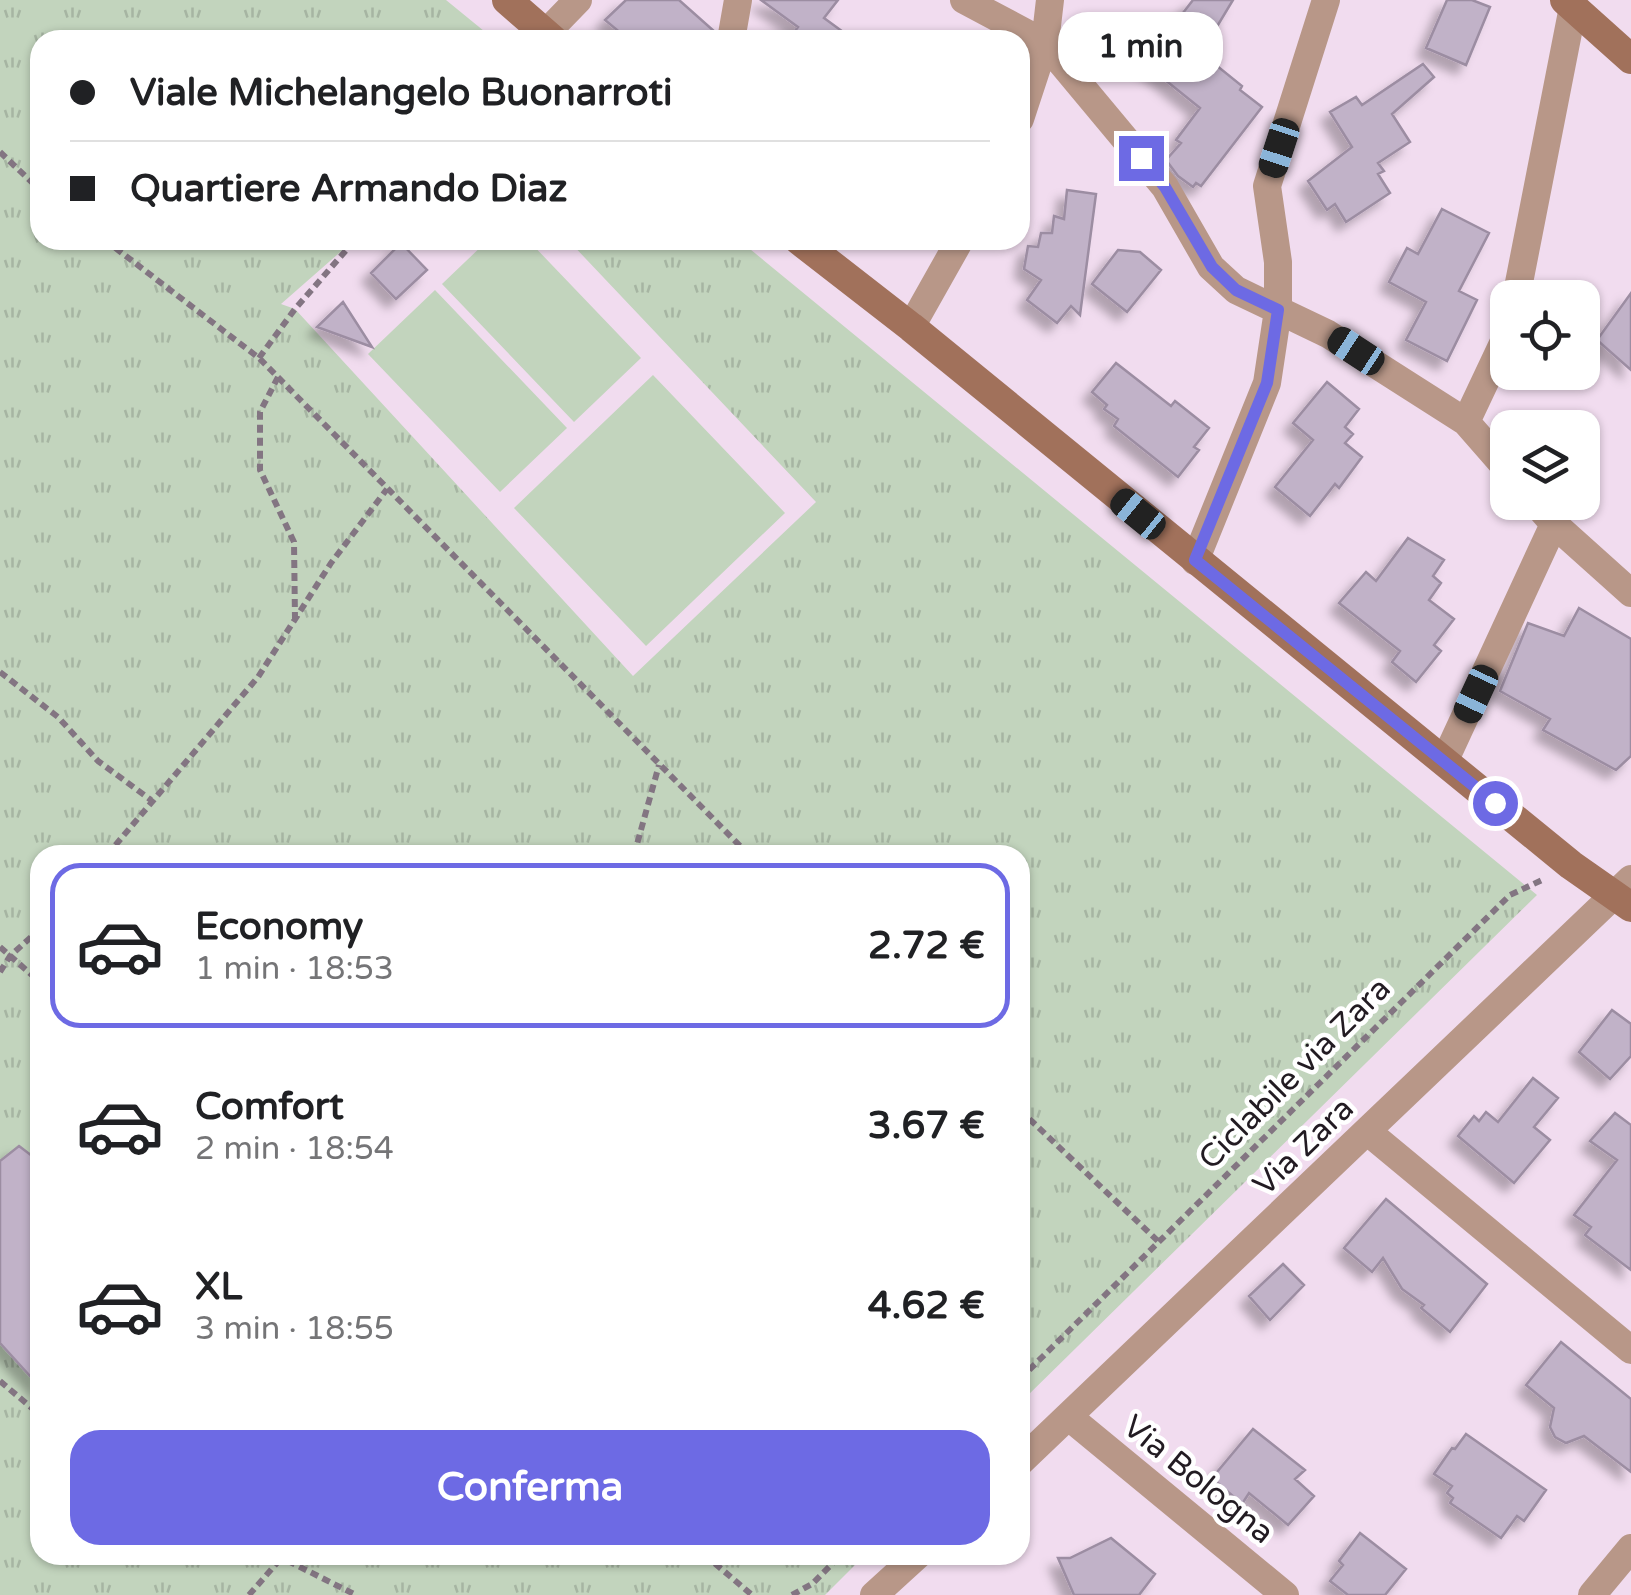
<!DOCTYPE html>
<html lang="it">
<head>
<meta charset="utf-8">
<style>
  :root { --surface:#fff; --page:#f6f6f6; --text:#202124; --muted:#757577; --line:#e0e0e0; --accent:#6d6ae4 }
  body { margin:0; font-family:"Varela Round",sans-serif; background:var(--page); color:var(--text); height:100vh; display:flex; flex-direction:column; font-size:38px; white-space:nowrap }
  * { box-sizing:border-box; margin:0 }
  p { font-size:32px; color:var(--muted) }
  .icon { flex:none; width:55px; height:55px; fill:none; stroke:currentColor; stroke-width:2; stroke-linecap:round; stroke-linejoin:round }
  .map { position:relative; flex:1; overflow:hidden }
  .details { position:absolute; left:30px; top:845px; width:1000px; height:720px; display:flex; flex-direction:column; background:var(--surface); border-radius:30px; box-shadow:0 2px 8px #0004 }
  .details>* { flex:none }
  .top-card { position:absolute; left:30px; top:30px; width:1000px; height:220px; border-radius:30px; box-shadow:0 2px 8px #0004; display:grid; align-content:center; height:220px; padding:0 40px; background:var(--surface) }
  .fabs { position:absolute; left:1490px; top:280px; display:grid; gap:20px }
  .fabs a { display:grid; place-items:center; width:110px; height:110px; border-radius:20px; background:var(--surface); box-shadow:0 2px 8px #0004; font-size:50px }
  .end { position:absolute; width:45px; height:45px; margin:-22px; border:12px solid #6d6ae4; background:#fff; box-shadow:0 0 0 5px #fff }
  .from { border-radius:50% }
  .bubble { position:absolute; height:70px; border-radius:30px; background:var(--surface); box-shadow:0 2px 8px #0004; font-size:32px; font-weight:700; line-height:70px; text-align:center }
  .car { position:absolute; width:30px; height:60px; margin:-30px -15px; border-radius:12px; box-shadow:0 0 8px 2px #0007; background:linear-gradient(#222 24%,#8ab4d8 0 40%,#222 0 76%,#8ab4d8 0 86%,#222 0) }
  .top-card b { display:flex; align-items:center; gap:35px; height:95px; font-size:38px }
  .top-card b+b { border-top:2px solid var(--line) }
  .top-card i { width:25px; height:25px; background:var(--text) }
  ul { padding:18px 0 0; list-style:none }
  li { display:flex; align-items:center; gap:30px; height:165px; margin:0 20px 15px; padding:0 20px; border:5px solid transparent; border-radius:30px }
  li div { flex:1 }
  li b { display:block; font-size:38px }
  li em { font-style:normal; font-weight:700 }
  li.active { border-color:var(--accent) }
  li>.icon { width:90px; height:90px; stroke-width:1.5 }
  .button { display:flex; gap:20px; margin-top:auto; padding:20px 40px }
  .button a { flex:1; height:115px; border-radius:30px; background:var(--accent); color:#fff; font-size:40px; font-weight:700; line-height:115px; text-align:center }
  .map>svg:first-child { display:block }
  .park { fill:url(#park-tufts) }
  .pitch { fill:#c2d4bd }
  .building { fill:#c1b2c8; stroke:#9c8da2; stroke-width:2.5; filter:url(#shadow) }
  .lines { fill:none; stroke-linecap:round; stroke-linejoin:round }
  .path { stroke:#837582; stroke-width:6; stroke-dasharray:8 5; stroke-linecap:butt }
  .street { stroke:#b89788; stroke-width:28 }
  .secondary { stroke:#a1715b; stroke-width:30 }
  .route { stroke:#6d6ae4; stroke-width:12 }
  .labels { text-anchor:middle; stroke-width:9; stroke-linejoin:round; paint-order:stroke }
  .street-label { font-size:32px; fill:#221b22; stroke:#fff }
</style>
</head>
<body>
<div class="map">
<svg width="1631" height="1595" viewBox="0 0 1631 1595">
  <defs>
    <pattern id="park-tufts" width="24" height="20" patternUnits="userSpaceOnUse" patternTransform="scale(2.5)"><rect width="24" height="20" fill="#c2d4bd"/><path d="M3 7l-1-3M5 7V3M7 7l1-3M15 17l-1-3M17 17v-4M19 17l1-3" fill="none" stroke="#a6b5a2"/></pattern>
    <filter id="shadow"><feDropShadow dx="-9" dy="9" stdDeviation="5" flood-color="#0004"/></filter>
  </defs>
  <rect width="100%" height="100%" fill="#f1dcef"/>
  <path class="park" d="M0 0H446L495 40H40V240H354L281 304 295 309 633 676 816 502 568 240H739L1537 895 1020 1403V855H40V1555H865L825 1595H0Z"/>
  <path class="pitch" d="M488 240H528L641 358 574 422 442 284Z
    M435 290 567 428 500 492 368 354Z
    M653 375 785 513 646 646 514 508Z"/>
  <path class="building" d="M626 0H679L715 32 714 40H629L605 20Z
    M761 0H838L824 18 854 40H788L798 27Z
    M1193 0H1233L1201 53 1242 86 1240 90 1262 107 1201 186 1196 183 1193 187 1178 176 1166 160 1181 143 1176 140 1200 108 1144 63Z
    M1447 0H1472L1490 7 1466 65 1426 48Z
    M1423 64 1434 77 1392 114 1410 142 1378 163 1384 171 1378 174 1390 193 1346 222 1335 204 1327 210 1308 181 1352 147 1330 112 1356 97 1362 105Z
    M1067 190 1096 194 1080 315 1071 306 1057 323 1027 300 1041 280 1024 269 1028 246 1038 247 1041 233H1052L1054 216 1064 219Z
    M1442 209 1489 233 1459 291 1477 300 1447 361 1406 340 1426 302 1389 282 1407 248 1418 254Z
    M401 243 427 270 396 299 371 273Z
    M1118 250 1140 252 1161 270 1127 312 1092 284Z
    M1631 293V370L1597 340Z
    M343 302 372 347 317 327Z
    M1116 363 1171 406 1175 401 1209 428 1194 447 1199 450 1178 477 1114 426 1118 419 1104 409 1107 405 1092 392Z
    M1327 382 1359 409 1345 427 1353 434 1345 443 1362 457 1339 488 1335 484 1310 516 1275 487 1313 440 1293 423Z
    M1408 538 1444 560 1433 576 1441 583 1429 600 1454 619 1434 645 1441 651 1416 682 1392 662 1400 651 1339 603 1366 572 1376 581Z
    M1579 608 1631 639V756L1616 770 1543 730 1550 719 1500 691 1528 623 1564 636Z
    M1612 1010 1631 1024V1056L1610 1079 1579 1052Z
    M1533 1078 1558 1098 1534 1127 1550 1140 1514 1183 1458 1136 1474 1116 1479 1121 1486 1112 1498 1122Z
    M1615 1113 1631 1125V1270L1585 1235 1591 1227 1574 1215 1617 1160 1590 1141Z
    M19 1146 40 1162V1387L0 1343V1161Z
    M1386 1199 1487 1284 1450 1332 1421 1308 1424 1305 1402 1289 1383 1258 1372 1272 1344 1248Z
    M1283 1264 1304 1285 1270 1320 1249 1296Z
    M1561 1342 1631 1399V1472L1584 1436 1566 1443 1555 1437 1550 1427 1554 1408 1526 1385Z
    M1253 1429 1305 1470 1295 1479 1314 1496 1288 1525 1249 1493 1242 1504 1212 1478Z
    M1466 1434 1546 1490 1524 1521 1517 1516 1501 1538 1450 1503 1453 1498 1447 1493 1452 1486 1434 1474 1452 1448 1455 1449Z
    M1360 1533 1406 1569 1385 1595H1348L1330 1581 1343 1565 1339 1561Z
    M1111 1538 1155 1574 1139 1595H1074L1058 1558H1070Z"/>
  <g class="lines">
    <path class="path" d="M0 152 40 190
      M105 240 259 358 749 855
      M259 358 295 309 355 240
      M278 377 260 412V470L294 542 295 619
      M0 672 58 717 98 761 151 800
      M107 855 258 677 331 563 387 489
      M634 855 659 765
      M0 947 40 982
      M0 972 10 956 40 929
      M1020 1110 1159 1242
      M1020 1379 1510 895 1542 880
      M0 1381 40 1415
      M276 1555 356 1595
      M705 1555 752 1595
      M249 1595 283 1556
      M792 1595 812 1584 841 1555"/>
    <path class="street" d="M964 0 1045 43 1165 187 1211 267 1236 290 1328 334 1466 422 1508 470
      M545 34 578 0
      M731 40 738 0
      M1020 119 1045 43 1050 0
      M1516 298 1573 7
      M911 327 960 240
      M1466 422 1508 333
      M1535 502 1554 524 1631 593
      M1195 561 1267 383 1278 310V262L1267 186 1326 0
      M1444 762 1554 524
      M1368 1132 1631 1350
      M1069 1417 1285 1595
      M1020 1462 1631 879
      M874 1595 918 1555
      M1592 1595 1631 1548"/>
    <path class="secondary" d="M507 0 553 40
      M1565 0 1631 59
      M799 240 911 327 1571 865 1631 907"/>
  </g>
  <g class="lines">
    <path class="route" d="M1141 158 1165 187 1212 267 1236 290 1278 310 1267 383 1195 560 1495 803"/>
  </g>
  <g class="labels">
    <g class="street-label">
      <text transform="translate(1294 1073) rotate(-45)" y="11">Ciclabile via Zara</text>
      <text transform="translate(1303 1146) rotate(-44)" y="11">Via Zara</text>
      <text transform="translate(1199 1479) rotate(39)" y="11">Via Bologna</text>
    </g>
  </g>
</svg>
<div class="fabs">
<a><svg class="icon" aria-label="locate" viewBox="0 0 24 24"><circle cx="12" cy="12" r="6"/><path d="M12 2v4M12 18v4M2 12h4M18 12h4"/></svg></a>
<a><svg class="icon" aria-label="layers" viewBox="0 0 24 24"><path d="M12 4l9 5-9 5-9-5zM3 14l9 5 9-5"/></svg></a>
</div>
<i class="end from" style="left:1495px;top:803px"></i>
<i class="end" style="left:1141px;top:158px"></i>
<div class="bubble" style="left:1058px;top:12px;width:165px">1 min</div>
<i class="car" style="left:1279px;top:148px;rotate:198deg"></i>
<i class="car" style="left:1356px;top:351px;rotate:303deg"></i>
<i class="car" style="left:1138px;top:514px;rotate:309deg"></i>
<i class="car" style="left:1476px;top:694px;rotate:205deg"></i>
<div class="top-card">
<b><i class="from"></i>Viale Michelangelo Buonarroti</b>
<b><i></i>Quartiere Armando Diaz</b>
</div>
<section class="details">
<ul>
<li class="active"><svg class="icon" aria-label="car" viewBox="0 0 24 24"><path d="M5 17H2v-5l4-1 3-4h7l3 4 3 1v5h-3M9 17h6M6 11h13"/><circle cx="7" cy="17" r="2"/><circle cx="17" cy="17" r="2"/></svg><div><b>Economy</b><p>1 min · 18:53</p></div><em>2.72 €</em></li>
<li><svg class="icon" aria-label="car" viewBox="0 0 24 24"><path d="M5 17H2v-5l4-1 3-4h7l3 4 3 1v5h-3M9 17h6M6 11h13"/><circle cx="7" cy="17" r="2"/><circle cx="17" cy="17" r="2"/></svg><div><b>Comfort</b><p>2 min · 18:54</p></div><em>3.67 €</em></li>
<li><svg class="icon" aria-label="car" viewBox="0 0 24 24"><path d="M5 17H2v-5l4-1 3-4h7l3 4 3 1v5h-3M9 17h6M6 11h13"/><circle cx="7" cy="17" r="2"/><circle cx="17" cy="17" r="2"/></svg><div><b>XL</b><p>3 min · 18:55</p></div><em>4.62 €</em></li>
</ul>
<div class="button"><a>Conferma</a></div>
</section>
</div>
</body>
</html>
